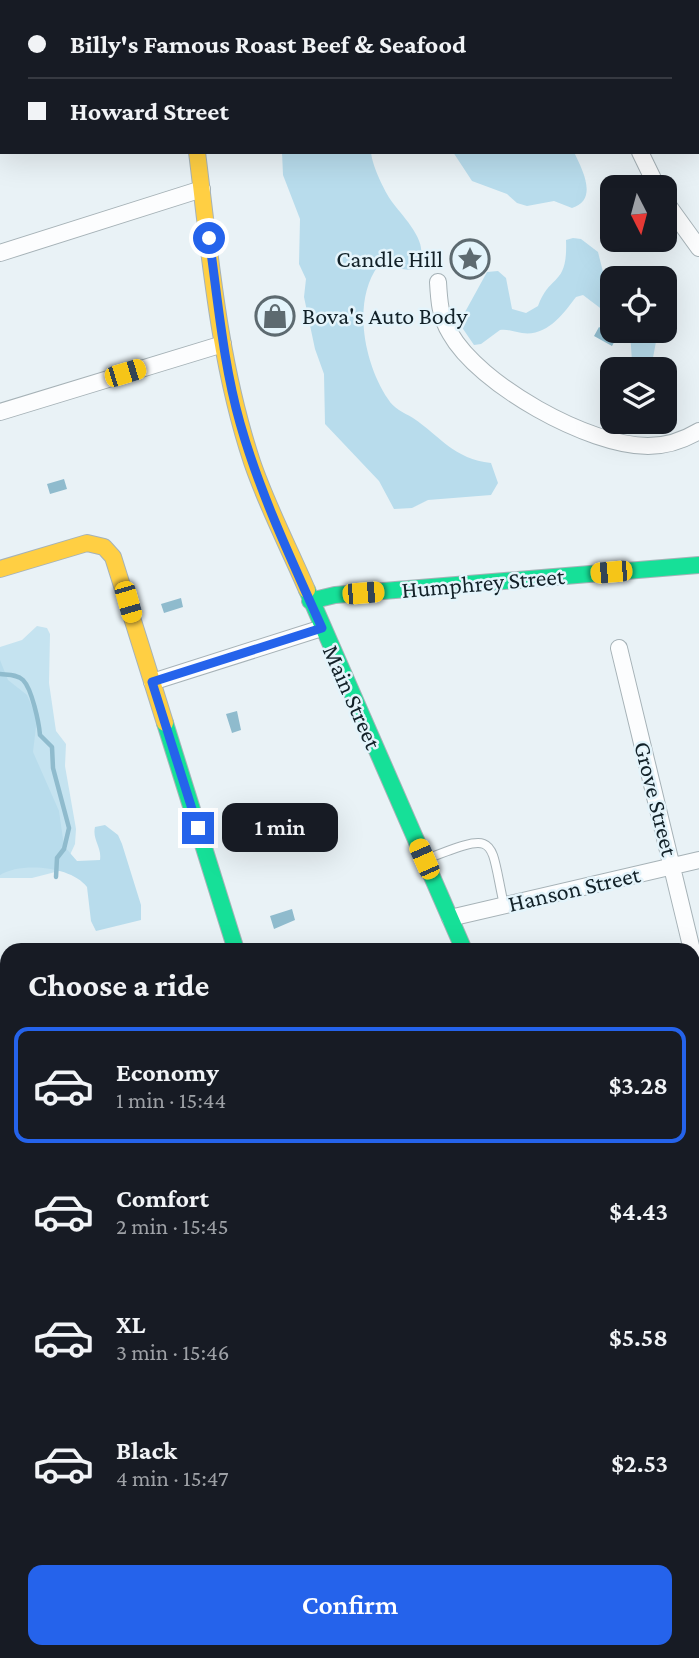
<!DOCTYPE html>
<html lang="en">
<head>
<meta charset="utf-8">
<style>
  :root { --surface:#171b24; --page:#242831; --text:#f1f3f6; --muted:#9ea1a6; --line:#363941; --accent:#2563eb }
  body { margin:0; font-family:"Crimson Pro",serif; background:var(--page); color:var(--text); height:100vh; display:flex; flex-direction:column; font-size:26px; white-space:nowrap }
  * { box-sizing:border-box; margin:0 }
  p { font-size:23px; color:var(--muted) }
  .icon { flex:none; width:38px; height:38px; fill:none; stroke:currentColor; stroke-width:2; stroke-linecap:round; stroke-linejoin:round }
  .map { position:relative; flex:1; overflow:hidden }
  .sheet { position:absolute; left:0px; top:943px; width:700px; height:716px; display:flex; flex-direction:column; background:var(--surface); border-radius:21px 21px 0 0; box-shadow:0 7px 28px #0002 }
  .sheet>* { flex:none }
  .top-card { position:absolute; left:0px; top:0px; width:700px; height:154px; box-shadow:0 7px 28px #0002; display:grid; align-content:center; height:154px; padding:0 28px; background:var(--surface) }
  .needle { width:46px; rotate:174deg }
  .controls { position:absolute; left:600px; top:175px; display:grid; gap:14px }
  .controls a { display:grid; place-items:center; width:77px; height:77px; border-radius:14px; background:var(--surface); box-shadow:0 7px 28px #0002; font-size:35px }
  .end { position:absolute; width:32px; height:32px; margin:-16px; border:9px solid #2563eb; background:#fff; box-shadow:0 0 0 4px #fff }
  .from { border-radius:50% }
  .bubble { position:absolute; height:49px; border-radius:14px; background:var(--surface); box-shadow:0 7px 28px #0002; font-size:23px; font-weight:600; line-height:49px; text-align:center }
  .car { position:absolute; width:21px; height:42px; margin:-21px -10px; border-radius:9px; box-shadow:0 0 5px 2px #0007; background:linear-gradient(#f5c518 24%,#345 0 40%,#f5c518 0 76%,#345 0 86%,#f5c518 0) }
  .top-card b { display:flex; align-items:center; gap:24px; height:66px; font-size:26px }
  .top-card b+b { border-top:2px solid var(--line) }
  .top-card i { width:18px; height:18px; background:var(--text) }
  ul { padding:0; list-style:none }
  li { display:flex; align-items:center; gap:21px; height:116px; margin:0 14px 10px; padding:0 14px; border:4px solid transparent; border-radius:14px }
  li div { flex:1 }
  li b { display:block; font-size:26px }
  li em { font-style:normal; font-weight:600 }
  li.on { border-color:var(--accent) }
  li>.icon { width:63px; height:63px; stroke-width:1.5 }
  h2 { padding:0 28px; font-size:32px; line-height:84px }
  .button { display:flex; gap:14px; margin-top:auto; padding:14px 28px }
  .button a { flex:1; height:80px; border-radius:14px; background:var(--accent); color:#fff; font-size:28px; font-weight:600; line-height:80px; text-align:center }
  .map>svg:first-child { display:block }
  .green { fill:#c5e3f0 }
  .forest { fill:#b8dcec }
  .water { fill:#8fbbcd }
  .lines { fill:none; stroke-linecap:round; stroke-linejoin:round }
  .stream { stroke:#8fbbcd; stroke-width:4.5 }
  .lane-casing { stroke:#a6b2b7; stroke-width:10 }
  .street-casing { stroke:#a6b2b7; stroke-width:18 }
  .fast-casing { stroke:#a6b2b7; stroke-width:18 }
  .slow-casing { stroke:#a6b2b7; stroke-width:18 }
  .jam-casing { stroke:#a6b2b7; stroke-width:18 }
  .lane { stroke:#fcfdfe; stroke-width:8 }
  .street { stroke:#fcfdfe; stroke-width:16 }
  .fast { stroke:#16e098; stroke-width:16 }
  .slow { stroke:#ffcf43; stroke-width:16 }
  .jam { stroke:#f24e42; stroke-width:16 }
  .route { stroke:#2563eb; stroke-width:9 }
  .labels { text-anchor:middle; stroke-width:5; stroke-linejoin:round; paint-order:stroke }
  .poi-label { font-size:24px; fill:#122128; stroke:#e4f4fb; text-anchor:end }
  .street-label { font-size:24px; fill:#122128; stroke:#e4f4fb }
</style>
</head>
<body>
<div class="map">
<svg width="699" height="1658" viewBox="0 0 699 1658">
  <rect width="100%" height="100%" fill="#e9f2f6"/>
  <path class="green" d="M37 626 47 628 50 634 49 683 56 731 66 744 65 766 76 829 75 844 63 870 32 878H0V647L22 640Z"/>
  <path class="forest" d="M276 0H482L483 2H277Z
    M282 152H371C372 165 383 188 390 199 400 215 441 250 410 270L378 266C352 302 364 363 388 399 394 409 403 412 413 418 441 437 454 459 491 463L498 483 491 495 428 500 412 508 394 509 379 481 325 424 324 374 315 349 304 297 306 279 299 264 300 219 283 175Z
    M453 152H574C582 169 599 200 572 208L554 201 527 206 517 203 507 194 472 181Z
    M573 238 581 239 598 252 603 272 617 275 626 271 630 278H612V317L583 295 576 297C564 313 547 337 522 333 514 332 509 329 500 330L481 344 474 345 459 323 487 272 498 271 506 278 512 309 526 313 538 306C550 273 568 287 566 240Z
    M630 331H658L652 363 637 368 632 362Z
    M0 660 8 680 27 695 37 718 33 752 59 811 64 846 77 861 100 860C102 847 92 840 95 827L105 825 118 835 122 844 141 905V920L96 931 91 921 87 887C71 866 21 862 0 875Z
    M7 1504V1595L0 1592V1511Z
    M7 1630V1652H26L25 1658H0V1631Z"/>
  <path class="water" d="M599 327 617 337 612 346 594 336Z
    M64 479 67 489 50 494 47 484Z
    M181 598 183 607 164 613 161 604Z
    M237 711 241 730 232 733 226 714Z
    M292 909 295 920 274 929 270 916Z"/>
  <g class="lines">
    <path class="stream" d="M0 674C7 675 17 674 23 680 32 689 39 723 40 735L52 747 53 768 69 828 64 849 57 858 56 877"/>
    <g class="lane-casing">
      <path id="lane" d="M429 858C499 831 489 837 504 905"/>
    </g>
    <g class="street-casing">
      <path id="street" d="M584 0 585 2
        M59 2 67 0
        M544 2 554 0
        M0 16 2 15
        M698 131H699
        M640 152 657 187
        M665 201 699 248
        M0 253 202 189
        M438 282C439 300 440 317 450 333 479 385 589 446 648 446 667 446 684 440 699 431
        M0 412 223 344
        M619 648 692 950
        M152 682 322 628
        M450 918 699 860
        M693 953 699 978
        M0 1047 7 1046
        M693 1125 699 1124
        M0 1279 7 1278
        M0 1445 7 1443
        M118 1652 121 1658
        M282 1652 284 1658
        M444 1652 446 1658
        M610 1652 612 1658"/>
    </g>
    <g class="fast-casing">
      <path id="fast" d="M307 590 464 950
        M310 601 335 595 699 565
        M165 723 236 950"/>
    </g>
    <g class="slow-casing">
      <path id="slow" d="M197 152C210 256 219 363 252 462 267 506 289 548 307 590
        M0 569 87 543 104 547 113 557 165 723"/>
    </g>
    <g class="jam-casing">
      <path id="jam" d="M176 0V2
        M693 1386 699 1393"/>
    </g>
    <use href="#lane" class="lane"/>
    <use href="#street" class="street"/>
    <use href="#fast" class="fast"/>
    <use href="#slow" class="slow"/>
    <use href="#jam" class="jam"/>
  </g>
  <g class="lines">
    <path class="route" d="M198 828 152 682 322 628C292 561 260 494 240 423 223 363 218 300 209 238"/>
  </g>
  <defs>
    <g id="sight-ring" transform="scale(2.0125)"><circle r="9.5" fill="#e4f4fb" stroke="#5d6a70" stroke-width="1.5"/><path d="M0-6L1.8-2.2L6-1.7L2.9 1.2L3.7 5.4L0 3.3L-3.7 5.4L-2.9 1.2L-6-1.7L-1.8-2.2Z" fill="#5d6a70"/></g>
    <g id="shop-ring" transform="scale(2.0125)"><circle r="9.5" fill="#e4f4fb" stroke="#5d6a70" stroke-width="1.5"/><path d="M-5-2.5h2.3a2.7 3.5 0 0 1 5.4 0H5L5.5 6h-11ZM-1.5-2.5h3a1.5 2.3 0 0 0-3 0Z" fill="#5d6a70"/></g>
  </defs>
  <g fill-rule="evenodd">
    <use href="#sight-ring" x="470" y="259"/>
    <use href="#shop-ring" x="275" y="316"/>
  </g>
  <g class="labels">
    <g class="poi-label">
      <text x="443" y="267">Candle Hill</text>
      <text x="302" y="324" text-anchor="start">Bova's Auto Body</text>
    </g>
    <g class="street-label">
      <text transform="translate(483 583) rotate(-5)" y="8">Humphrey Street</text>
      <text transform="translate(352 697) rotate(66)" y="8">Main Street</text>
      <text transform="translate(656 799) rotate(76)" y="8">Grove Street</text>
      <text transform="translate(574 889) rotate(-13)" y="8">Hanson Street</text>
    </g>
  </g>
</svg>
<div class="controls">
<a><svg class="needle" viewBox="-14 -14 28 28"><path d="M0-13l5 13h-10z" fill="#e53935"/><path d="M0 13l5-13h-10z" fill="#9ea1a6"/></svg></a>
<a><svg class="icon" aria-label="locate" viewBox="0 0 24 24"><circle cx="12" cy="12" r="6"/><path d="M12 2v4M12 18v4M2 12h4M18 12h4"/></svg></a>
<a><svg class="icon" aria-label="layers" viewBox="0 0 24 24"><path d="M12 4l9 5-9 5-9-5zM3 14l9 5 9-5"/></svg></a>
</div>
<i class="end from" style="left:209px;top:238px"></i>
<i class="end" style="left:198px;top:828px"></i>
<div class="bubble" style="left:222px;top:803px;width:116px">1 min</div>
<i class="car" style="left:125px;top:373px;rotate:73deg"></i>
<i class="car" style="left:611px;top:572px;rotate:265deg"></i>
<i class="car" style="left:363px;top:593px;rotate:85deg"></i>
<i class="car" style="left:128px;top:602px;rotate:164deg"></i>
<i class="car" style="left:424px;top:859px;rotate:336deg"></i>
<div class="top-card">
<b><i class="from"></i>Billy's Famous Roast Beef &amp; Seafood</b>
<b><i></i>Howard Street</b>
</div>
<section class="sheet">
<h2>Choose a ride</h2>
<ul>
<li class="on"><svg class="icon" aria-label="car" viewBox="0 0 24 24"><path d="M5 17H2v-5l4-1 3-4h7l3 4 3 1v5h-3M9 17h6M6 11h13"/><circle cx="7" cy="17" r="2"/><circle cx="17" cy="17" r="2"/></svg><div><b>Economy</b><p>1 min · 15:44</p></div><em>$3.28</em></li>
<li><svg class="icon" aria-label="car" viewBox="0 0 24 24"><path d="M5 17H2v-5l4-1 3-4h7l3 4 3 1v5h-3M9 17h6M6 11h13"/><circle cx="7" cy="17" r="2"/><circle cx="17" cy="17" r="2"/></svg><div><b>Comfort</b><p>2 min · 15:45</p></div><em>$4.43</em></li>
<li><svg class="icon" aria-label="car" viewBox="0 0 24 24"><path d="M5 17H2v-5l4-1 3-4h7l3 4 3 1v5h-3M9 17h6M6 11h13"/><circle cx="7" cy="17" r="2"/><circle cx="17" cy="17" r="2"/></svg><div><b>XL</b><p>3 min · 15:46</p></div><em>$5.58</em></li>
<li><svg class="icon" aria-label="car" viewBox="0 0 24 24"><path d="M5 17H2v-5l4-1 3-4h7l3 4 3 1v5h-3M9 17h6M6 11h13"/><circle cx="7" cy="17" r="2"/><circle cx="17" cy="17" r="2"/></svg><div><b>Black</b><p>4 min · 15:47</p></div><em>$2.53</em></li>
</ul>
<div class="button"><a>Confirm</a></div>
</section>
</div>
</body>
</html>
